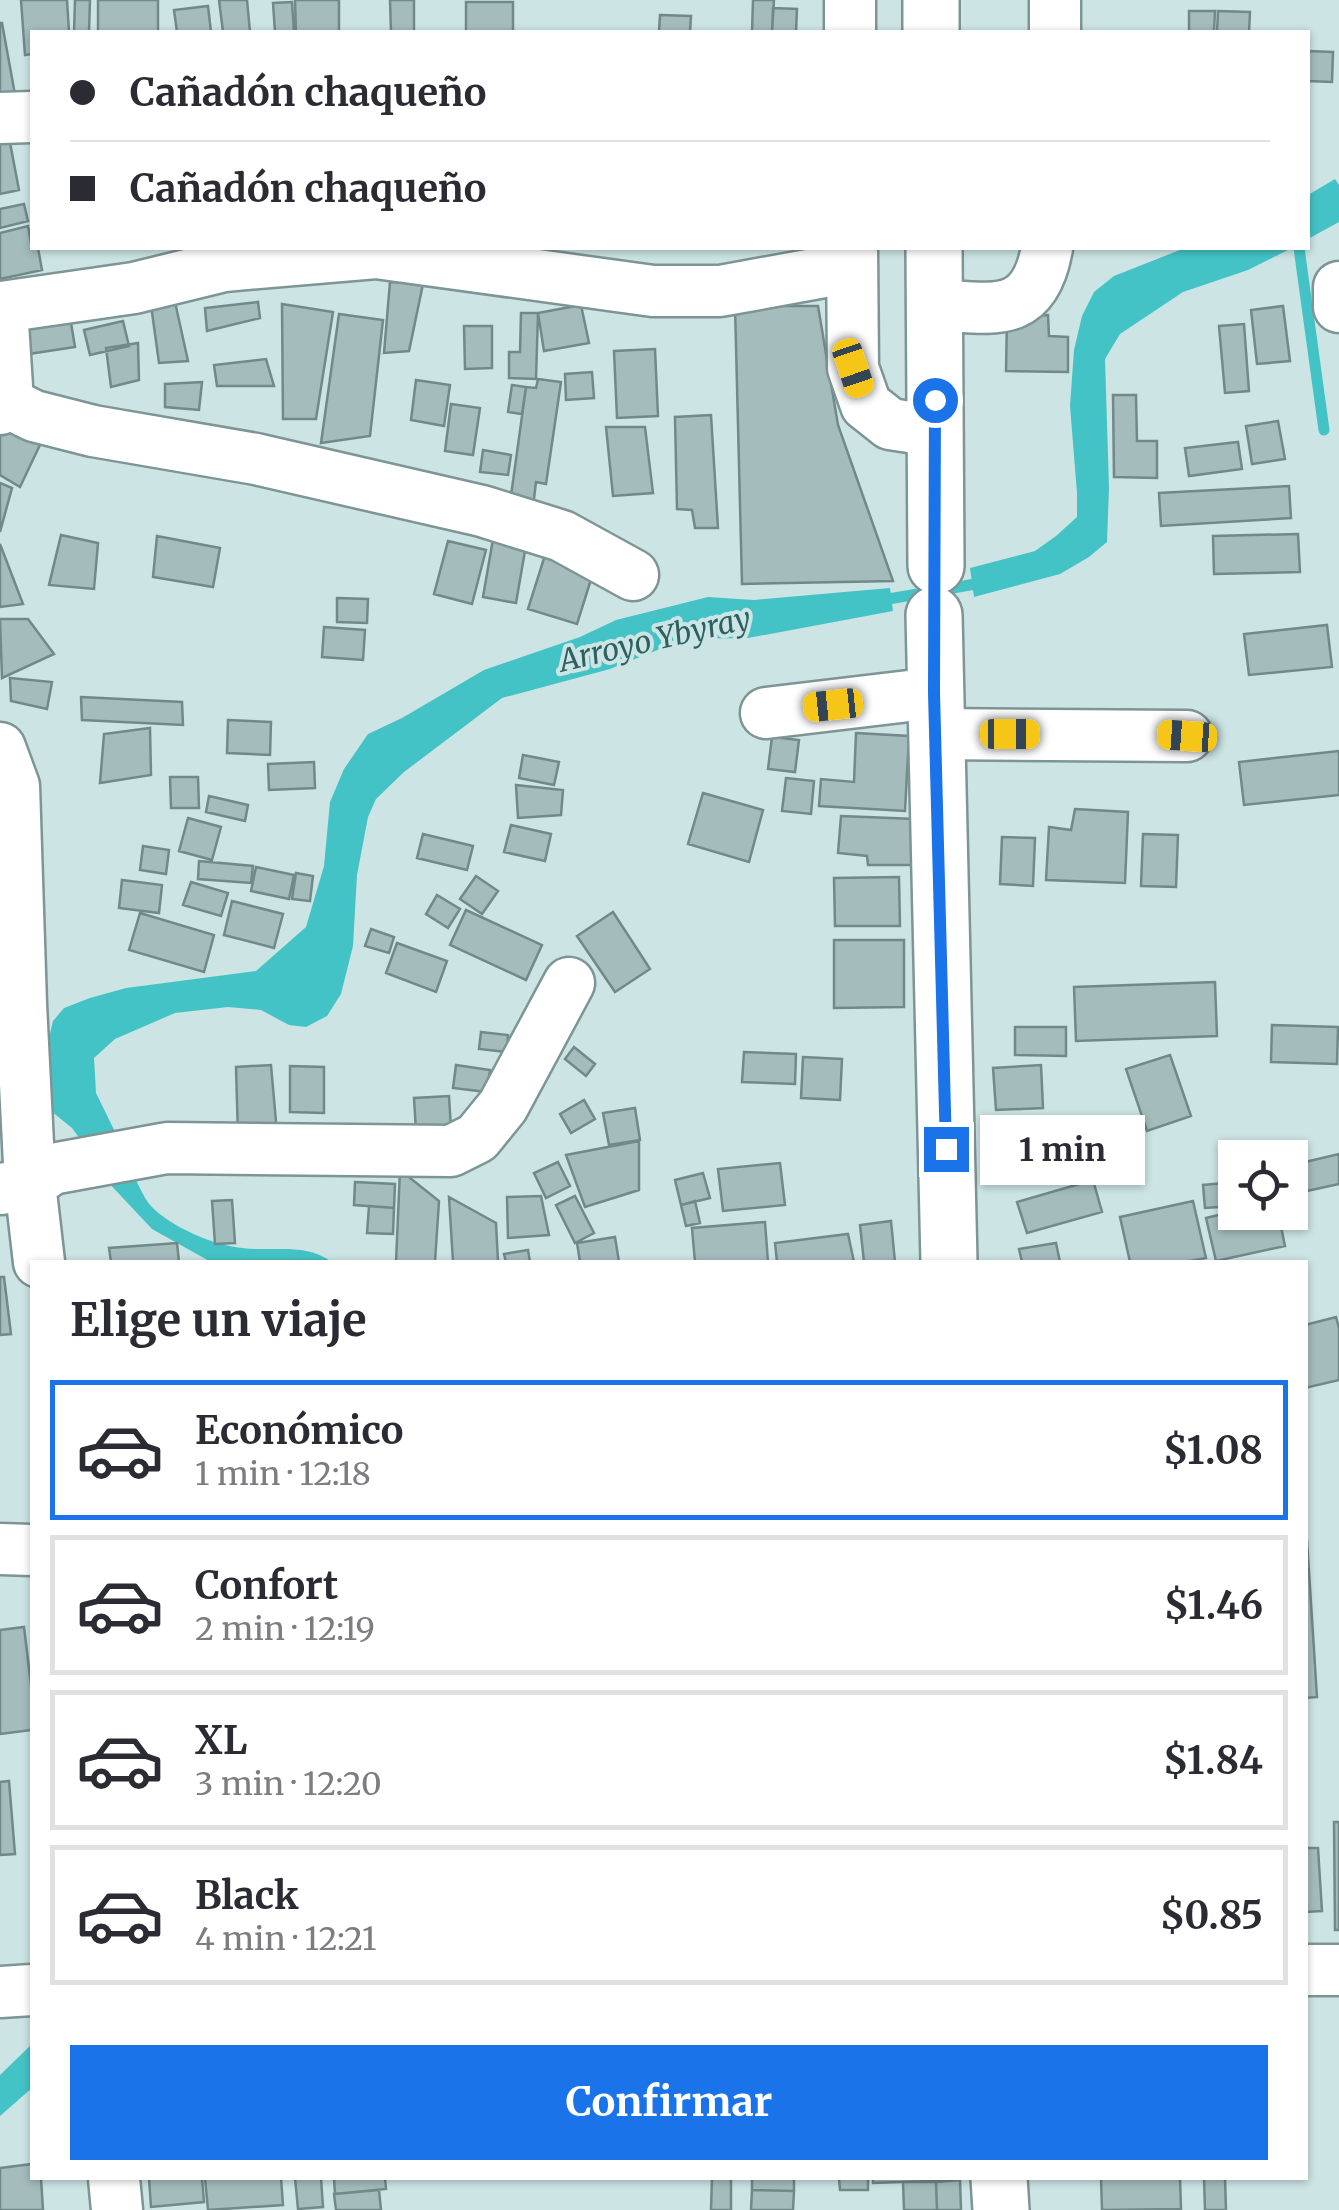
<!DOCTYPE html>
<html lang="es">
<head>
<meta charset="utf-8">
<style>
  :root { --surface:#fff; --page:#f2f2f3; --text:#2b2b33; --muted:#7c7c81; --line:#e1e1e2; --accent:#1a73e8 }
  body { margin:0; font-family:Merriweather,serif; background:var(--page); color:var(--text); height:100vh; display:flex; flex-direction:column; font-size:38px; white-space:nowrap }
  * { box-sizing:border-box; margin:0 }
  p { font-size:32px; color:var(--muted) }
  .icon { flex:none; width:55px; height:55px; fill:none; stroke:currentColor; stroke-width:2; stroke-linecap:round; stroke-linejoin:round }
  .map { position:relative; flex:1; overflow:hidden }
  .side { position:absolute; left:30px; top:1260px; width:1278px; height:920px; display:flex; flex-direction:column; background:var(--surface); border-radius:0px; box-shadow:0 2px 8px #0004 }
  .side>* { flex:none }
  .banner { position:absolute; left:30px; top:30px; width:1280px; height:220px; border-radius:0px; box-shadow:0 2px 8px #0004; display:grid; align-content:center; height:220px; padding:0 40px; background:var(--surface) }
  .tools { position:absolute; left:1218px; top:1140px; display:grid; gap:20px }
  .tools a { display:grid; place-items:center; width:90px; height:90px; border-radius:0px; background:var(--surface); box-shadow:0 2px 8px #0004; font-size:50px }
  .end { position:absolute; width:45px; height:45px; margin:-22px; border:12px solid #1a73e8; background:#fff; box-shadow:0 0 0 5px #fff }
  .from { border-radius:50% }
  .bubble { position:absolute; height:70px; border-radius:0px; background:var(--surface); box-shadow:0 2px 8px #0004; font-size:32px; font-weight:700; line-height:70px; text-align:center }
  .car { position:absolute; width:30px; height:60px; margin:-30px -15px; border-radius:12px; box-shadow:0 0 8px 2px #0007; background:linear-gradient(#f5c518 24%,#345 0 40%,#f5c518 0 76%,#345 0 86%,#f5c518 0) }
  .banner b { display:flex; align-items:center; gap:35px; height:95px; font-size:38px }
  .banner b+b { border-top:2px solid var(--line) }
  .banner i { width:25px; height:25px; background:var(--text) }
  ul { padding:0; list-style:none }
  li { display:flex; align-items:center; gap:30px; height:140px; margin:0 20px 15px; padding:0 20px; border:5px solid var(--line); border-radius:0px }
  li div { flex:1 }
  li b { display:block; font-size:38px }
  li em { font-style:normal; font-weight:700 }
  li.on { border-color:var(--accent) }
  li>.icon { width:90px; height:90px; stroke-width:1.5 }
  h2 { padding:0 40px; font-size:45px; line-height:120px }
  .cta { display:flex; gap:20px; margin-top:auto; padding:20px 40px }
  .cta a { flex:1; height:115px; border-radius:0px; background:var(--accent); color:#fff; font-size:40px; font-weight:700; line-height:115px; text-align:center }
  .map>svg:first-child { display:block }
  .water { fill:#44c3c6 }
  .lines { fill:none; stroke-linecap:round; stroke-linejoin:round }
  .stream { stroke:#44c3c6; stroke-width:11 }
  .building { fill:#a4bcbc; stroke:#728989; stroke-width:2.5 }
  .minor-casing { stroke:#7e9595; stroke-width:55 }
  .major-casing { stroke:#7e9595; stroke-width:60 }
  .minor { stroke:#fff; stroke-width:50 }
  .major { stroke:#fff; stroke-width:55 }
  .route { stroke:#1a73e8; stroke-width:12 }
  .labels { text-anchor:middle; stroke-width:8; stroke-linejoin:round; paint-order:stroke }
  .water-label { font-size:30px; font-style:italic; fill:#2c6061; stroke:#cce4e4 }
</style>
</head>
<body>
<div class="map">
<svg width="1339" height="2210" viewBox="0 0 1339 2210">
  <rect width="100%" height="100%" fill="#cce4e4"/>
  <path class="water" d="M1335 179 1339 185V222L1308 239V195Z
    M1185 248H1292L1248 270 1183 292 1120 334 1105 359 1109 488 1107 542 1089 557 1060 574 974 597 970 568 1035 551 1056 536 1077 517V493L1070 406 1074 350 1082 316 1094 292 1114 276Z
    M890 588 893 611 748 638 685 639 610 669 502 698 404 772 376 799 368 817 357 875 353 946 341 994 327 1016 306 1027 289 1025 261 1010 228 1007 175 1013 115 1039 94 1058 96 1093 120 1142 86 1147 72 1128 51 1111 43 1063 53 1021 64 1008 90 998 126 988 256 971 306 927 324 866 330 802 344 769 368 734 402 718 484 670 580 637 616 620 708 597 754 600Z
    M132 1172C138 1183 143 1197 151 1206 171 1227 213 1245 242 1248 273 1252 305 1242 332 1262H211L152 1229 106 1180Z
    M32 2044V2088L0 2116V2075Z"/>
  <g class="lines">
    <path class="stream" d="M1299 248 1324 430
      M877 601 987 582"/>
  </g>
  <path class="building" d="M21 0H67L69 32H32V54L25 55Z
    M75 0H90L89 32H74Z
    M98 0H158V32H98Z
    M219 0H247L250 32H223Z
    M295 0H339V32H296Z
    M390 0H414V32H391Z
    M753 0H774L772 32H752Z
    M292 2 294 32H275L273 3Z
    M466 2H513V32H466Z
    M208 6 211 32H177L174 10Z
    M773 8 797 9 796 32H772Z
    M1189 11H1215L1214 32H1189Z
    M1218 11 1250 12 1249 32H1217Z
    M660 15 691 16 690 32H659Z
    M0 23H2L16 100 0 103Z
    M1308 51 1333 52 1332 82 1308 81Z
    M8 132 19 190 0 194V134Z
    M24 204 28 221 0 228V209Z
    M28 226 32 248H38L42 270 0 279V233Z
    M390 282 423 284 409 351 384 353Z
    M175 302 188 361 159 363 151 305Z
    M258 302 260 318 207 331 205 308Z
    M282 304 333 312 316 419H283Z
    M68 305 75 347 22 355 15 314Z
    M581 305 589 343 544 351 538 313Z
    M735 306H818L838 425 893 581 742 584Z
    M1283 306 1290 361 1257 364 1251 310Z
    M521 313H538L536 379 509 378V352H520Z
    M339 314 383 320 370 436 321 443Z
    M1048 315 1049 336 1068 337V372L1006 371 1007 316Z
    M123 321 129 346 90 355 84 330Z
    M1244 324 1249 391 1225 393 1219 326Z
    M464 326H492V368L465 369Z
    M138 343 139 380 111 387 106 348Z
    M655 349 658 416 617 418 614 351Z
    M266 359 274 386H217L214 365Z
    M592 372 594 398 566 400 565 374Z
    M538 379 561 382 546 484 536 482 533 507 510 503 526 387 536 388Z
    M416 380 450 385 444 426 411 420Z
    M202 382 199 410 165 407V384Z
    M512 385 526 387 522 414 508 412Z
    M1113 395H1136L1137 441H1157V478L1114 477Z
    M451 404 480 408 473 455 445 451Z
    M0 414 48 428 20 487 0 475Z
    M711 415 718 528H695L692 510 677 509 675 417Z
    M1278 421 1285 459 1252 464 1246 426Z
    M606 427H645L653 493 613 496Z
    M1238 442 1242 469 1189 476 1185 448Z
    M483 450 511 455 508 475 480 472Z
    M0 483 12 488 0 532Z
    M1289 486 1291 518 1161 526 1159 493Z
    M1298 534 1300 572 1214 574 1213 536Z
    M61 535 98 543 94 589 49 585Z
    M157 536 220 548 213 587 153 577Z
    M493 539 526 545 516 603 483 597Z
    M448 541 486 550 472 604 434 594Z
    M0 544 23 604 0 607Z
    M545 555 594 570 577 624 528 609Z
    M337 598 368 599 367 623 337 622Z
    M0 619H28L54 654 2 678Z
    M1327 625 1332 667 1249 675 1244 634Z
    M324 627 365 630 363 660 322 657Z
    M10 678 52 682 47 709 11 701Z
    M81 697 182 702 183 725 82 720Z
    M228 720 271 722 270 755 227 753Z
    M150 728 151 775 100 783 104 734Z
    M856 733 909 736 905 811 819 806 821 779 854 782Z
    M772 737 799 740 795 772 768 769Z
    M1339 751V795L1244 805 1239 762Z
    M523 755 559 762 554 785 519 778Z
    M314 762 315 788 269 790 268 764Z
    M170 777H198L199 808H171Z
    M786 778 814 781 811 814 782 811Z
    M516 785 563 790 561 815 518 818Z
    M703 793 763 810 749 862 688 844Z
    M209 796 248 805 245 821 206 812Z
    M1075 809 1128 812 1125 883 1046 880 1049 827 1071 830Z
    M841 816 915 819 913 865H868L867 856 838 853Z
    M188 818 221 827 212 860 179 851Z
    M511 825 551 834 545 861 504 852Z
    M423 834 473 846 467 870 417 858Z
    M1143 834 1178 835 1176 887 1141 886Z
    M1002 837 1035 838 1033 886 1000 884Z
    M143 846 169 850 166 874 140 870Z
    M199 861 253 866 251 883 198 879Z
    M256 867 294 875 289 899 251 891Z
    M296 873 313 876 310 901 292 899Z
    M476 876 498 891 482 914 460 899Z
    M899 877 900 926H835L834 878Z
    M122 880 162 885 159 913 119 908Z
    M191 882 228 893 221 916 183 905Z
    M437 895 460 909 448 928 426 914Z
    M232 901 283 914 274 948 224 935Z
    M466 910 542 945 526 980 450 945Z
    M613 912 650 969 615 992 577 936Z
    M140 913 214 935 204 972 129 950Z
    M371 929 394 937 389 953 365 946Z
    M834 940H904V1007L834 1008Z
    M397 943 447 961 436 992 386 973Z
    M1215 982 1217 1036 1076 1041 1074 987Z
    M1272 1025 1338 1027 1337 1064 1271 1062Z
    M1015 1027H1066V1056L1015 1055Z
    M481 1032 508 1035 507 1052 479 1049Z
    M574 1047 595 1064 586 1076 565 1059Z
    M744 1052 796 1054 795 1084 742 1082Z
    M1170 1055 1191 1116 1147 1131 1126 1069Z
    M803 1057 842 1059 840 1100 801 1098Z
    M271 1065 277 1133 238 1136 236 1067Z
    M456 1065 490 1070 487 1092 453 1088Z
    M1041 1065 1043 1108 996 1110 993 1068Z
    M290 1066 324 1067V1113L290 1112Z
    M449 1096 451 1129 416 1131 414 1098Z
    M584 1100 595 1119 571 1133 560 1114Z
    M635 1108 640 1140 609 1145 603 1113Z
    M639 1141V1190L585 1207 566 1155Z
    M1339 1154V1184L1307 1191 1301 1163Z
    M558 1162 570 1186 546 1198 534 1173Z
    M780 1163 785 1205 723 1211 718 1169Z
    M400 1170 439 1201 435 1262H396Z
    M703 1173 710 1198 681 1205 675 1180Z
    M1093 1180 1102 1212 1027 1233 1017 1202Z
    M355 1182 395 1184 394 1208 354 1205Z
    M1235 1182V1206L1205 1208 1203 1185Z
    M541 1196 549 1235 508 1238 507 1197Z
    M575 1196 594 1233 575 1243 556 1205Z
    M449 1197 496 1223 498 1262H453Z
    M232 1200 235 1243 215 1244 212 1201Z
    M695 1201 700 1223 686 1226 681 1205Z
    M1193 1201 1206 1258 1185 1262H1130L1120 1217Z
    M369 1206 394 1208 393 1234 367 1233Z
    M1235 1211 1278 1212 1285 1246 1216 1261 1206 1218Z
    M891 1221 895 1262H864L860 1225Z
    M765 1222 768 1262H695L692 1228Z
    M848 1234 854 1262H777L775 1243Z
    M615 1237 619 1262H580L577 1243Z
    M177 1243 179 1262H111L109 1248Z
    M1056 1243 1060 1262H1022L1019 1249Z
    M528 1250 530 1262H506L504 1254Z
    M0 1277H4L11 1334 0 1335Z
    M1336 1317 1339 1328V1380L1305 1388V1325Z
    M1305 1540H1307L1317 1697 1305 1698Z
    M24 1627 32 1693V1730L0 1734V1630Z
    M9 1781 15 1854 0 1855V1782Z
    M1334 1822H1339V1930H1335Z
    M1305 1848H1318L1322 1911 1305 1912Z
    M32 2164V2178H41L43 2210H0V2168Z
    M149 2178H202L204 2202 151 2207Z
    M205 2178H281L283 2205 208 2210Z
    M295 2178H321L323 2207 298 2209Z
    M334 2178H385L386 2189 335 2194Z
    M712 2178H731V2210H711Z
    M752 2178H794V2191L752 2190Z
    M839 2178H868V2190H840Z
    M873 2178H960V2180L873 2183Z
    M1101 2178H1180L1181 2209 1102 2210Z
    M1204 2178H1225L1226 2210H1205Z
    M960 2180 961 2210H937L936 2182Z
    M903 2182H936L937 2210H904Z
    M379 2190 381 2210H336L334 2194Z
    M752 2190 794 2191 793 2210H751Z"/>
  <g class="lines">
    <g class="minor-casing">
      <path id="minor" d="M850 0V32
        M1055 32V0
        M0 118 32 117
        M852 248 853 368 866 405 890 424 936 431
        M1339 287V307
        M934 305C993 308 1034 321 1047 248
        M0 393 8 403 34 416 93 431 256 459 482 511 562 536 633 575
        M0 409 8 403 2 307 134 288 224 266 376 253 653 291H720L852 267
        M766 713 934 693
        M935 734 1187 736
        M0 748 14 786 21 1004 30 1184 39 1262
        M0 1189 30 1184 52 1169 167 1148 451 1151 477 1138 503 1106 569 983
        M0 1549 32 1550
        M1305 1970H1339
        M0 1992 32 1990
        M114 2178 117 2210"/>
    </g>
    <g class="major-casing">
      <path id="major" d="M931 0V32
        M934 248 936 566
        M934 615 949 1262
        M999 2178 1001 2210"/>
    </g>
    <use href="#minor" class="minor"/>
    <use href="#major" class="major"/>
  </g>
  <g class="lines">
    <path class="route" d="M935 400 934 693 946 1149"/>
  </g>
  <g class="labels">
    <g class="water-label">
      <text transform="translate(655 640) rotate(-13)" y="10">Arroyo Ybyray</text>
    </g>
  </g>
</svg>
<div class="tools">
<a><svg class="icon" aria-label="locate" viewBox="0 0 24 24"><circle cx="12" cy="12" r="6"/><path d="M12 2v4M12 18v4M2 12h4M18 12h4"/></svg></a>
</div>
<i class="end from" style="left:935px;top:400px"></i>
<i class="end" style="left:946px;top:1149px"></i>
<div class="bubble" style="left:980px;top:1115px;width:165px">1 min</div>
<i class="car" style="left:853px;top:368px;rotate:161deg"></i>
<i class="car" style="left:833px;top:705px;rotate:264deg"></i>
<i class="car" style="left:1010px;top:734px;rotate:90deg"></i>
<i class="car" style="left:1187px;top:736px;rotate:274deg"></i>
<div class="banner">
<b><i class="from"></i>Cañadón chaqueño</b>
<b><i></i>Cañadón chaqueño</b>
</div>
<section class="side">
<h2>Elige un viaje</h2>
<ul>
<li class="on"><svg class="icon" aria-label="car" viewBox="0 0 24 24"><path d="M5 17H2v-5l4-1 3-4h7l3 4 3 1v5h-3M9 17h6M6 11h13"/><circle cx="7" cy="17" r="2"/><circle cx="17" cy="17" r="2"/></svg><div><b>Económico</b><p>1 min · 12:18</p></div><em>$1.08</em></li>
<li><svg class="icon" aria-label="car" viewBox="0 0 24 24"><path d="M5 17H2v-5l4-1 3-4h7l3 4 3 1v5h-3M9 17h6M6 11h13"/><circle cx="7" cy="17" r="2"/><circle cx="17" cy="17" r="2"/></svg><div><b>Confort</b><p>2 min · 12:19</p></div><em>$1.46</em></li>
<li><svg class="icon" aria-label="car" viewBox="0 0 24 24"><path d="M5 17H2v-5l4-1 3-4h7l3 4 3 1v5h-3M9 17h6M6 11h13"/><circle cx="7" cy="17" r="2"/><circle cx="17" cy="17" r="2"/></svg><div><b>XL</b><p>3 min · 12:20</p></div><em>$1.84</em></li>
<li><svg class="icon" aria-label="car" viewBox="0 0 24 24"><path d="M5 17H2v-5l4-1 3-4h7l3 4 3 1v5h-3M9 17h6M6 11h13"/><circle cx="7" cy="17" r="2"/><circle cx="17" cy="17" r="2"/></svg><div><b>Black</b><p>4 min · 12:21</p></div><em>$0.85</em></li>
</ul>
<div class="cta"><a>Confirmar</a></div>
</section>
</div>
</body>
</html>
